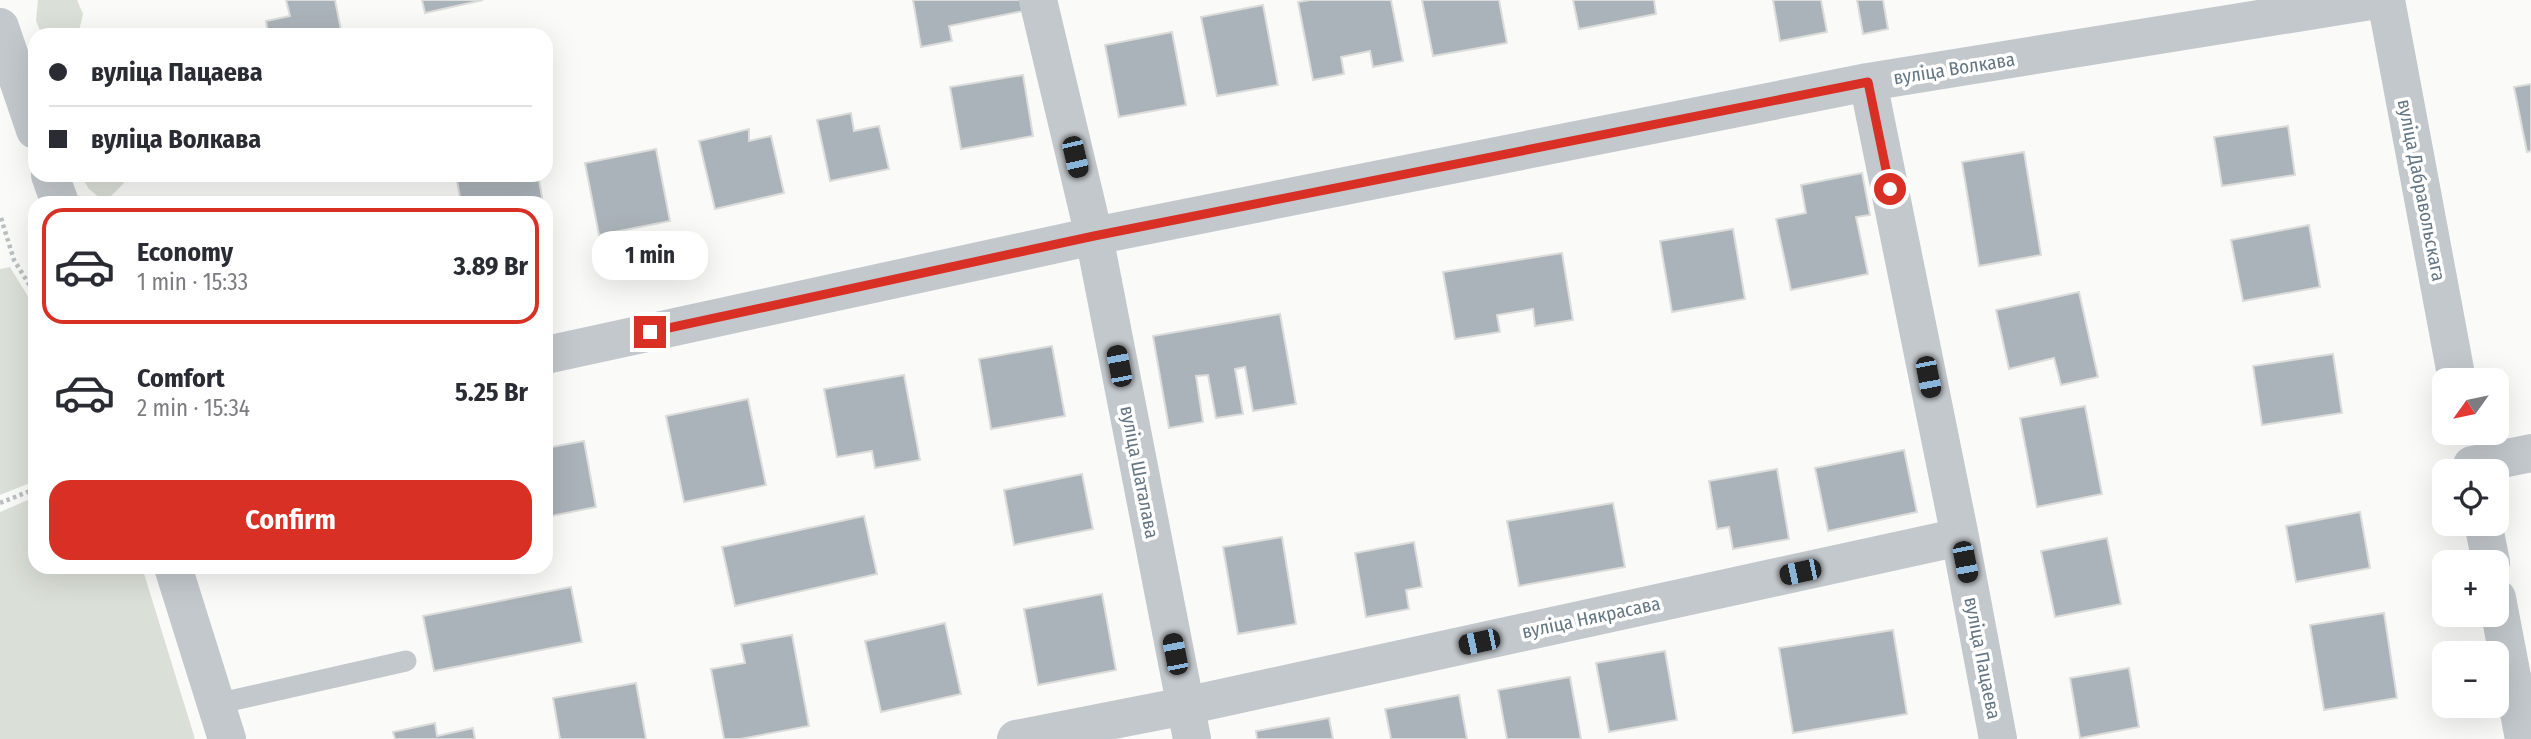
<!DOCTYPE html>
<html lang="en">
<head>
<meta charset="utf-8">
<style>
  :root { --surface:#fff; --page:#f7f7f7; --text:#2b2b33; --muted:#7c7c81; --line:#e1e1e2; --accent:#d93025 }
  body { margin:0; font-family:"Fira Sans Condensed",sans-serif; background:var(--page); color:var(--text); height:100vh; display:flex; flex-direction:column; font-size:26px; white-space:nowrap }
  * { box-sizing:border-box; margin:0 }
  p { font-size:23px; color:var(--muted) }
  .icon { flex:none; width:38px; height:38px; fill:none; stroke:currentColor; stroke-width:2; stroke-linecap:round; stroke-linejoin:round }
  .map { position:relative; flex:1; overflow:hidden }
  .panel { position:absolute; left:28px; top:196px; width:525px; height:378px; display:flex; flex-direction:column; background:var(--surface); border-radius:21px; box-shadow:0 7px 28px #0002 }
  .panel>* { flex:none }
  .guide { position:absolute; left:28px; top:28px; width:525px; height:154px; border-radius:21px; box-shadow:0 7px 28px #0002; display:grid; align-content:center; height:154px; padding:0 21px; background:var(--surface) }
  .needle { width:46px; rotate:237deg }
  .tools { position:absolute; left:2432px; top:368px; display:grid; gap:14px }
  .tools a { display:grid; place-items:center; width:77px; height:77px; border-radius:14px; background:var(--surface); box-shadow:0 7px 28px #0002; font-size:35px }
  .end { position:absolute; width:32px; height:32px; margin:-16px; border:9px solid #d93025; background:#fff; box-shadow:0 0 0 4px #fff }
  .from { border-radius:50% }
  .bubble { position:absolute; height:49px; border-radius:21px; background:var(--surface); box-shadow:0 7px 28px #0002; font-size:23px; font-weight:700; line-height:49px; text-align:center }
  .car { position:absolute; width:21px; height:42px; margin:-21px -10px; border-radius:9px; box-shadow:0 0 5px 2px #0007; background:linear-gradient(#222 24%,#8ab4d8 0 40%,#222 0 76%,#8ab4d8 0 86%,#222 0) }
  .guide b { display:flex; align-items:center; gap:24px; height:66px; font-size:26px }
  .guide b+b { border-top:2px solid var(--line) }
  .guide i { width:18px; height:18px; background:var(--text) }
  ul { padding:12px 0 0; list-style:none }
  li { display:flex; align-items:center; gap:21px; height:116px; margin:0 14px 10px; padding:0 7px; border:4px solid transparent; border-radius:21px }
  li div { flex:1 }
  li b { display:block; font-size:26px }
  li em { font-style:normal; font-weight:700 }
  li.selected { border-color:var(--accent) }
  li>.icon { width:63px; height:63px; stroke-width:1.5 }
  .button { display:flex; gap:14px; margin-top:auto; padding:14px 21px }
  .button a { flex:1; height:80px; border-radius:21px; background:var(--accent); color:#fff; font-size:28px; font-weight:700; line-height:80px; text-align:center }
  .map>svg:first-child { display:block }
  .green { fill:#dadfd7 }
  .building { fill:#aab3b9; stroke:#dcdcda; stroke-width:2 }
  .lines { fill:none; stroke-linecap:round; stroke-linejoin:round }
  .path { stroke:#bbbfc2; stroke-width:4.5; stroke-dasharray:3.5 3.5; stroke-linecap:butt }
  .service { stroke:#c3c8cc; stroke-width:21 }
  .minor { stroke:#c3c8cc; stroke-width:38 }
  .tertiary { stroke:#c3c8cc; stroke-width:38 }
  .route { stroke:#d93025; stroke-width:9 }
  .labels { text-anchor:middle; stroke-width:7; stroke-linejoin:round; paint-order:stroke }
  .street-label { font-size:19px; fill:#657683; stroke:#fff }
</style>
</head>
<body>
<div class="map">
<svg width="2531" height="739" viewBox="0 0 2531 739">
  <rect width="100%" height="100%" fill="#fafaf8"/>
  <path class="green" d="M38 0H77L83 14 80 27 81 35H42L36 21Z
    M80 175H124V183L111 196 99 197 89 189Z
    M10 267 35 308V481L0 495V269Z
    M35 497V567H142L195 739H0V512Z"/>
  <path class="building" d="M286 0H335L342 35H268L266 21 290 16Z
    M422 0H483L425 13Z
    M913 0H1021L1023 11 949 26 952 41 921 47Z
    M1310 0H1391L1403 61 1373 67 1370 51 1341 57 1344 74 1313 80 1298 2Z
    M1422 0H1499L1507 43 1433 56Z
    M1573 0H1654L1656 14 1579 29Z
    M1773 0H1821L1827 32 1780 41Z
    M1857 0H1883L1888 29 1863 34Z
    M1263 5 1278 85 1217 96 1201 17Z
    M1172 32 1186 105 1119 117 1105 45Z
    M1023 75 1033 136 961 149 950 87Z
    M2531 84V151L2527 152 2514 87Z
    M851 113 854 131 879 126 889 169 830 181 817 120Z
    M2288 126 2295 175 2222 186 2214 137Z
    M749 129V141L771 136 784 193 715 209 699 141Z
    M656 149 670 221 599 235 585 163Z
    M2024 152 2041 255 1979 266 1962 162Z
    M1862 173 1870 215 1856 217 1868 274 1791 290 1776 219 1806 213 1801 185Z
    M456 175H538L543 203H461Z
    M2309 225 2320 287 2243 301 2231 240Z
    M1733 229 1745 299 1672 312 1660 241Z
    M1562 253 1573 320 1535 326 1533 309 1497 315 1500 332 1455 339 1443 272Z
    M2079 292 2098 377 2061 385 2054 358 2009 369 1996 310Z
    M1280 314 1296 404 1253 411 1245 367 1235 369 1243 414 1216 418 1208 375 1196 376 1203 422 1169 428 1153 336Z
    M1052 346 1065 416 991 429 979 359Z
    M2333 354 2342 413 2262 425 2253 366Z
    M904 375 920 460 875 468 872 451 837 457 824 389Z
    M748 399 766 485 684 502 666 416Z
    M2085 406 2102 494 2037 507 2020 418Z
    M584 441 596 507 546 517V448Z
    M1904 450 1917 512 1828 531 1815 468Z
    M1777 469 1789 539 1733 549 1729 527 1717 529 1709 481Z
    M1082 474 1093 529 1014 545 1004 490Z
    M1613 503 1625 567 1519 586 1507 521Z
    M2360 512 2370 568 2296 582 2286 526Z
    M864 516 877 574 735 606 722 547Z
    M1282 537 1296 624 1238 634 1223 547Z
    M2107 538 2121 604 2055 617 2041 551Z
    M1414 542 1422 587 1406 590 1409 609 1366 617 1355 553Z
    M571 587 582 642 434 671 423 616Z
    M1102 594 1116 670 1038 685 1024 609Z
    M2384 613 2397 698 2324 710 2310 625Z
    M945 623 961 694 881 712 865 641Z
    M1893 630 1907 714 1793 733 1779 648Z
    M792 635 809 726 740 739H724L711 669 745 663 741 644Z
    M1665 651 1677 720 1609 732 1596 663Z
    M2129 668 2139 727 2080 738 2070 678Z
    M1570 677 1581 739H1507L1498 690Z
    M636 683 646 739H560L553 698Z
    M1459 695 1467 739H1391L1385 709Z
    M1329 718 1333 739H1257L1256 731Z
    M435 723 437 736 473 728 475 739H395L393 732Z"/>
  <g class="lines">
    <path class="path" d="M1 218 14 260 35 294
      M0 503 35 489"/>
    <path class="service" d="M216 704 406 661"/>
    <path class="minor" d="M1038 0 1094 236 1192 739
      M2386 0 2457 380
      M1868 82 1960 537 1998 739
      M546 355 1094 236 1868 82 2377 0
      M2472 465 2531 453
      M2483 523 2491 562
      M2497 598 2524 739
      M1016 739 1185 706 1960 537"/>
    <path class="tertiary" d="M0 27 35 130
      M50 175 60 203
      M173 567 227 739"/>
  </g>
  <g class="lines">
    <path class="route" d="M650 332 1094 236 1868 82 1890 189"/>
  </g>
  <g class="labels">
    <g class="street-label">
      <text transform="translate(1954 68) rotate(-9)" y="7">вуліца Волкава</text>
      <text transform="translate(2422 190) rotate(79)" y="7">вуліца Дабравольскага</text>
      <text transform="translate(1140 472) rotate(79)" y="7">вуліца Шаталава</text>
      <text transform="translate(1591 617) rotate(-12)" y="7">вуліца Някрасава</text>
      <text transform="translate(1983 658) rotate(79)" y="7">вуліца Пацаева</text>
    </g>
  </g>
</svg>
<div class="tools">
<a><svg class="needle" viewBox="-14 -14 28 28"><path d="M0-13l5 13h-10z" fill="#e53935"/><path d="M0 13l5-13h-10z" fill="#7c7c81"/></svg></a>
<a><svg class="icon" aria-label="locate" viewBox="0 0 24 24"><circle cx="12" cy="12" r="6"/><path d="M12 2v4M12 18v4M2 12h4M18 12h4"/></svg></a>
<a>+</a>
<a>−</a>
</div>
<i class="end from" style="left:1890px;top:189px"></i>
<i class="end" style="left:650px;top:332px"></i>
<div class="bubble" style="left:592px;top:231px;width:116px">1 min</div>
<i class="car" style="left:1075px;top:157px;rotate:167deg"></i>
<i class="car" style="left:1119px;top:366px;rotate:349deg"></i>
<i class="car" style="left:1928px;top:377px;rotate:169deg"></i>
<i class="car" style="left:1965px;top:562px;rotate:169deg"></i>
<i class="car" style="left:1800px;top:572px;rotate:258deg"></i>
<i class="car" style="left:1479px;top:642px;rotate:258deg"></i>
<i class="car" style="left:1175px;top:654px;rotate:349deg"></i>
<div class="guide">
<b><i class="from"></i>вуліца Пацаева</b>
<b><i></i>вуліца Волкава</b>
</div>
<section class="panel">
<ul>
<li class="selected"><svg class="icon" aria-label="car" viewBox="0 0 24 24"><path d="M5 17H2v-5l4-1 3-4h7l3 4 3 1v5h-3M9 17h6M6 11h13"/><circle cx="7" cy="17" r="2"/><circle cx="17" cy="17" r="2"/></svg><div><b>Economy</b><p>1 min · 15:33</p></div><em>3.89 Br</em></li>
<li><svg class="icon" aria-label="car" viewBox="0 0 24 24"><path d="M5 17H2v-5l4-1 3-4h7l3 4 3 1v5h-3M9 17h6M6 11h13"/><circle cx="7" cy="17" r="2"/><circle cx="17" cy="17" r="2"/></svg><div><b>Comfort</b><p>2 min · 15:34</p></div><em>5.25 Br</em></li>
</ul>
<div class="button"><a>Confirm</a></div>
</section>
</div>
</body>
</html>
